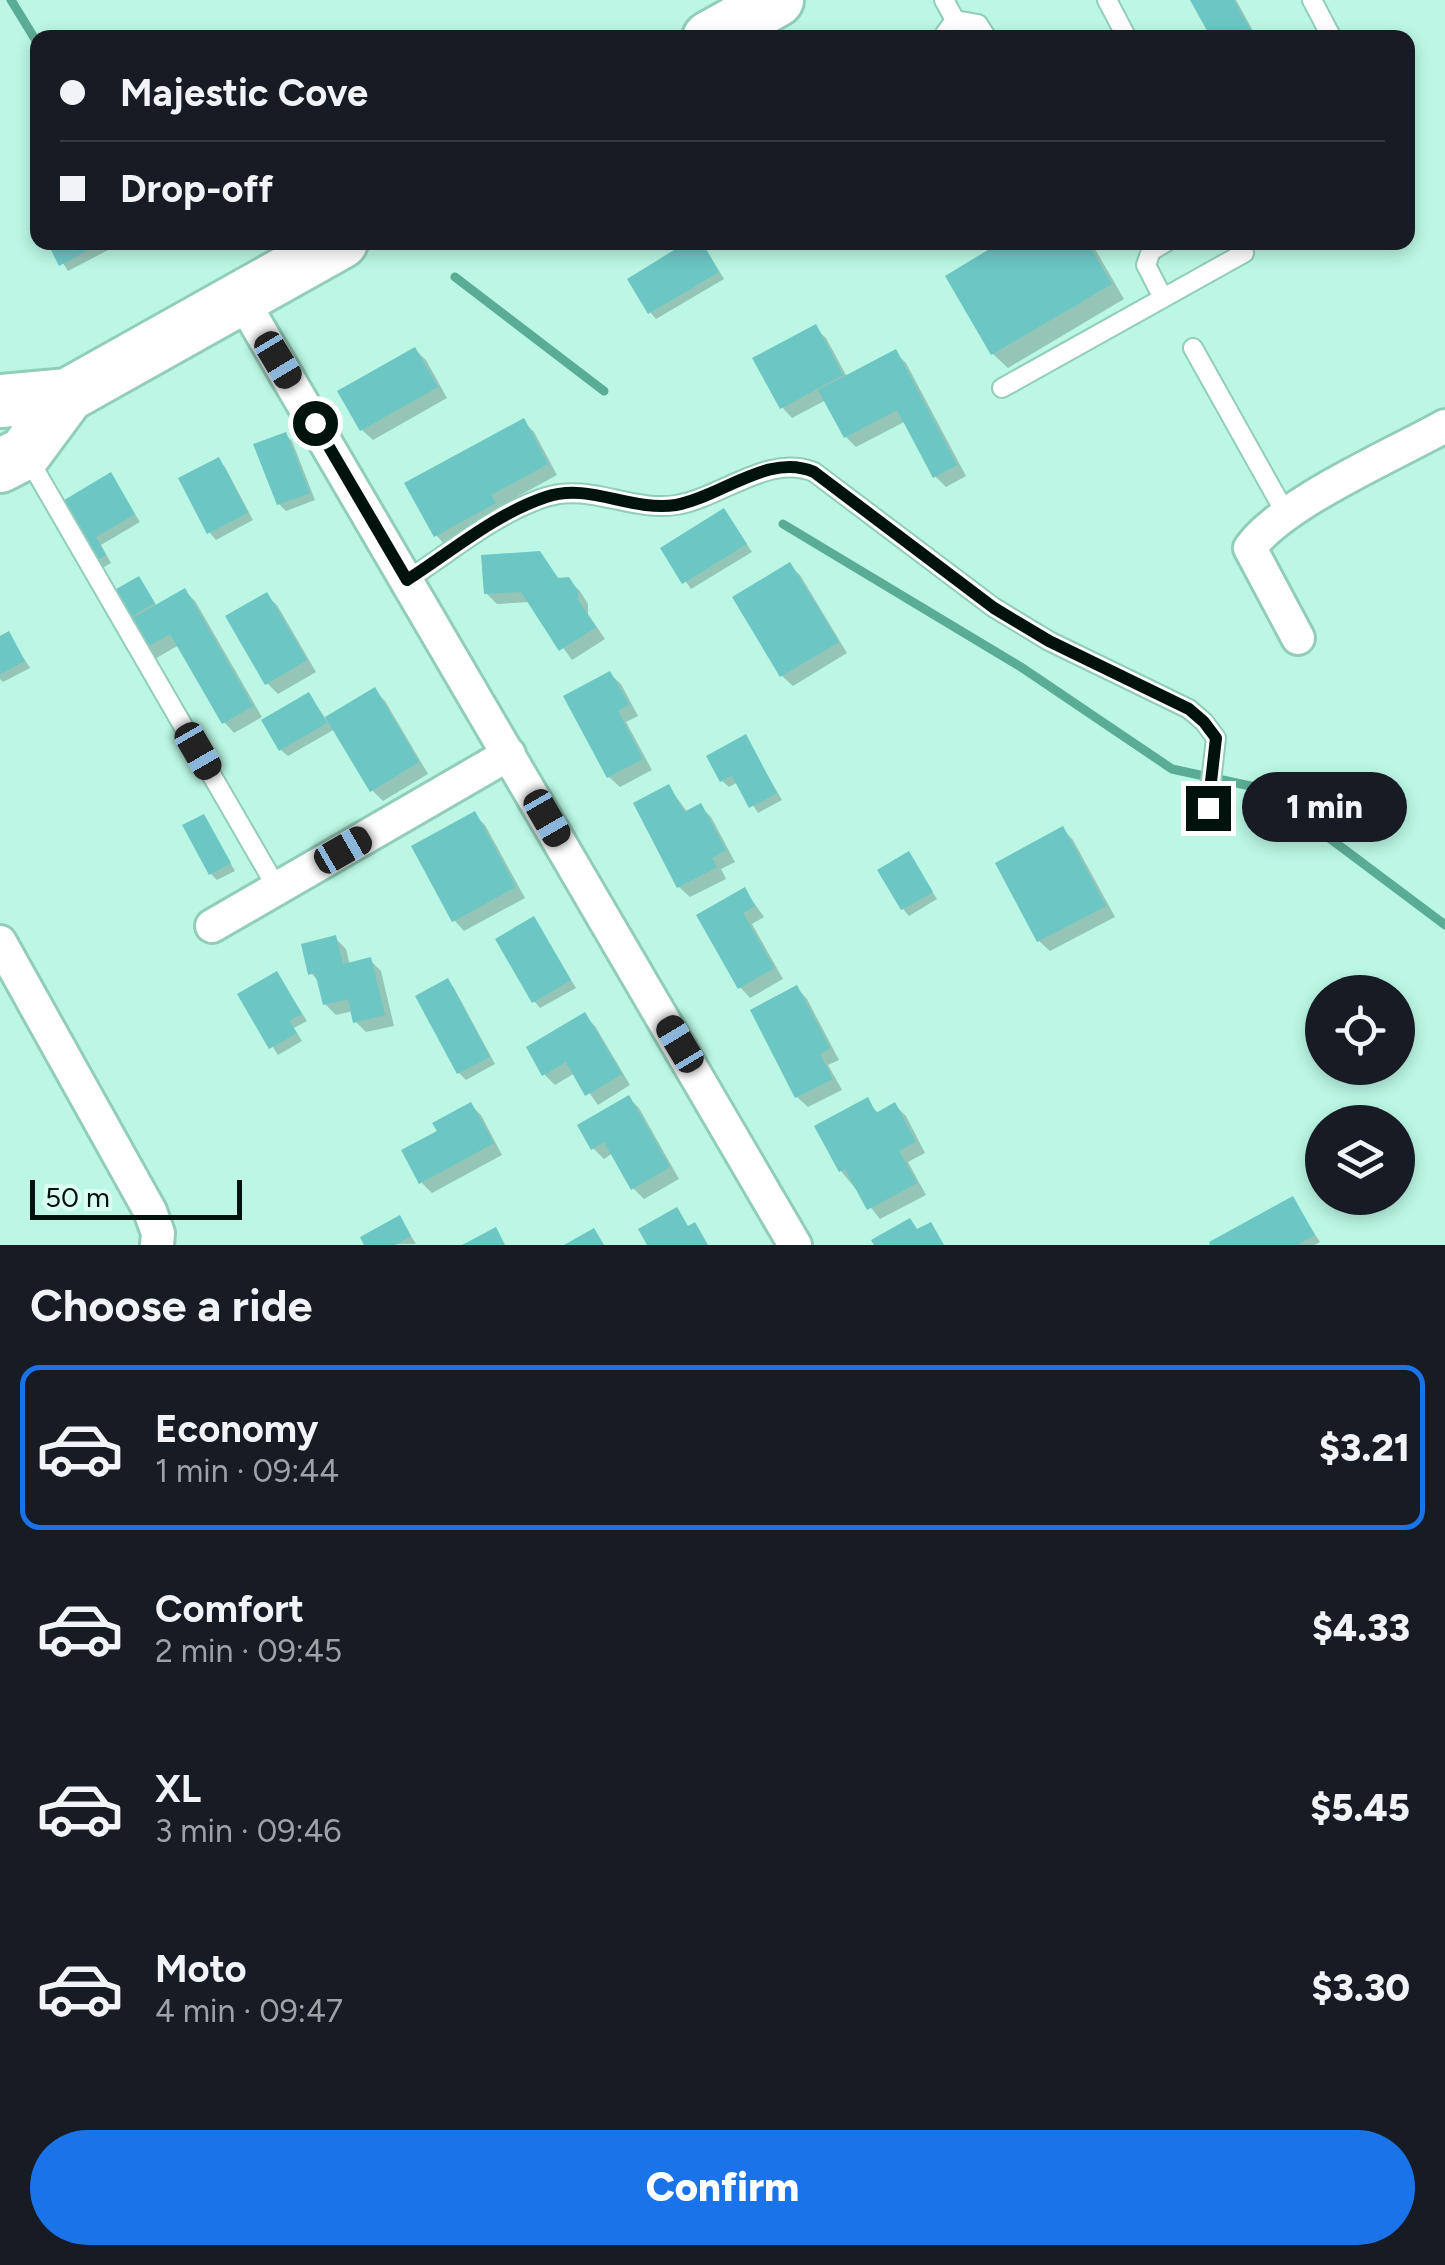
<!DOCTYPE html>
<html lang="en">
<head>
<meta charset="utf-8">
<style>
  :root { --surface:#171b24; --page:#242831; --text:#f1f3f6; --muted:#9ea1a6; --line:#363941; --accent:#1a73e8 }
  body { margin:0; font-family:Figtree,sans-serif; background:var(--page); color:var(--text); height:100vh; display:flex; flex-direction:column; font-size:38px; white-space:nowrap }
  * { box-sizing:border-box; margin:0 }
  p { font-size:32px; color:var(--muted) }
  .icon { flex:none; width:55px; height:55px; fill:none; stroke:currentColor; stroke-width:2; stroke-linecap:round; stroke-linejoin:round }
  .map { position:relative; height:1245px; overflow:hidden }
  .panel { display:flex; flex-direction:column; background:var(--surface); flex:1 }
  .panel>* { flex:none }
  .guide { position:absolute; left:30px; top:30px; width:1385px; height:220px; border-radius:20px; box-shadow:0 5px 15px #0003; display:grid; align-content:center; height:220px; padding:0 30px; background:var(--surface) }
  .fabs { position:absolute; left:1305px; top:975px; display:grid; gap:20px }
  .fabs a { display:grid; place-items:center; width:110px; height:110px; border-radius:50%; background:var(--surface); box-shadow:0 5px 15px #0003; font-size:50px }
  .scale { position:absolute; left:30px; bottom:25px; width:212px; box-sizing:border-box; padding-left:10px; border:5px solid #00120c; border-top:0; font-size:28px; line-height:35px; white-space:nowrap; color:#00120c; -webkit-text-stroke:8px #dcfff3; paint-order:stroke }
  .end { position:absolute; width:45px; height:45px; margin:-22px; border:12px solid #00120c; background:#fff; box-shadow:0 0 0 5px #fff }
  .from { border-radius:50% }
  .bubble { position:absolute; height:70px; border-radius:35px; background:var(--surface); box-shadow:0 5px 15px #0003; font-size:32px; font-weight:800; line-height:70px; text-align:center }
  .car { position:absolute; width:30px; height:60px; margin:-30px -15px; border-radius:12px; box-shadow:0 0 8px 2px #0007; background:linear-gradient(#222 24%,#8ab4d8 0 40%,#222 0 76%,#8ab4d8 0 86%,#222 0) }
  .guide b { display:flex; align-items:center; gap:35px; height:95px; font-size:38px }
  .guide b+b { border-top:2px solid var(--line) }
  .guide i { width:25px; height:25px; background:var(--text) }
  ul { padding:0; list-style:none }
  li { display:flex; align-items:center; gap:30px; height:165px; margin:0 20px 15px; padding:0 10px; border:5px solid transparent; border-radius:20px }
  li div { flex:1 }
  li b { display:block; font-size:38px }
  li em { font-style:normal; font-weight:800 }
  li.current { border-color:var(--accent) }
  li>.icon { width:90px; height:90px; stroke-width:1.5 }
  h2 { padding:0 30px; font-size:45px; line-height:120px }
  .action { display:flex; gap:20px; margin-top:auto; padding:20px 30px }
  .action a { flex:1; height:115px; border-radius:60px; background:var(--accent); color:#fff; font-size:40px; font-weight:800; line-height:115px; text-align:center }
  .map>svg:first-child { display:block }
  .shadow { fill:#0003 }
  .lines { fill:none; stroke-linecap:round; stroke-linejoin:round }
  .stream { stroke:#5bac95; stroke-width:9 }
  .building { fill:#6bc6c4 }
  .service-casing { stroke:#92cdba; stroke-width:22 }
  .minor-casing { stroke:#92cdba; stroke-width:38 }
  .primary-casing { stroke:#92cdba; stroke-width:58 }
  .service { stroke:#fff; stroke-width:18 }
  .minor { stroke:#fff; stroke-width:32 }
  .primary { stroke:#fff; stroke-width:52 }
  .route { stroke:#00120c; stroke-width:12 }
</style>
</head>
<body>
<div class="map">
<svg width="1445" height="1245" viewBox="0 0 1445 1245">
  <rect width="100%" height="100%" fill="#bbf7e4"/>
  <path class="shadow" d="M1195 0H1236L1257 38H1214Z
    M50 242H114L116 246 68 271Z
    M1006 242H1091L1124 299 1008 368 993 354 948 277Z
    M704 246 724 279 656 319 650 312Z
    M815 328 826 338 847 377 895 352 906 363 966 476 946 487 935 476 906 421 856 447 846 437 826 400 792 418 782 407Z
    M415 350 426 360 447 398 373 440 362 430Z
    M523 421 534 432 557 475 500 506 505 514 446 546 436 535Z
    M285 434 292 441 315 500 286 511 279 504Z
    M218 460 225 467 253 520 216 540 210 533 182 479Z
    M111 475 140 522 101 545 111 563 99 570 59 505Z
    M724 511 752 552 691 589 663 549Z
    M539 554 560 580H568L580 591 588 604V614L605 639 572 660 530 602 497 604 486 593Z
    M789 565 800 575 847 653 793 686 782 676 735 598Z
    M138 579 157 606 185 591 195 601 262 717 234 733 224 722 179 645 153 660 129 618Z
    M266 595 277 605 316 672 278 694 267 683Z
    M8 634 30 668 3 682 0 679V636Z
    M610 674 621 684 638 716 626 722 652 770 620 787 609 777Z
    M374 690 385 701 428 774 383 801 372 790 335 729 288 756 281 750 309 695 326 719Z
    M745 737 782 800 758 813 738 782 729 787 722 781Z
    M669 787 688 813 700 806 711 817 735 862 721 869 726 879 690 897 679 887 636 804Z
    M474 814 485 825 525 898 464 931 454 920Z
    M204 817 235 871 217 880 211 874Z
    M1063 829 1073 840 1115 917 1050 951 1039 941Z
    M909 855 937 899 909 916 903 909Z
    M745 890 764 917 752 924 783 979 750 998 740 987 699 916Z
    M534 920 576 988 540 1008 534 1001Z
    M335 938 346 949 350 965 370 960 381 971 394 1026 366 1032 356 1022 353 1011 336 1015 325 1004 320 983 311 973Z
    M277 974 307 1021 294 1028 302 1041 278 1055 240 995Z
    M448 981 454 988 495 1064 466 1080 459 1073Z
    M797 988 807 999 839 1060 828 1065 842 1090 808 1107 797 1097Z
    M584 1015 595 1026 630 1085 598 1105 575 1073 555 1085 544 1074Z
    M629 1098 639 1108 679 1179 644 1199 633 1188 613 1153 604 1159 593 1148Z
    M867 1101 879 1114 895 1105 906 1116 925 1153 908 1162 926 1195 880 1219 841 1171Z
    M471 1105 481 1115 502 1155 432 1193 421 1182 440 1132Z
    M1292 1199 1320 1242 1315 1245H1213Z
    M400 1218 416 1244 367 1245Z"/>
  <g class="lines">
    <path class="stream" d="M11 0 38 44
      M455 277 604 391
      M783 524 1021 667 1172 769 1264 789 1445 925"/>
  </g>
  <path class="building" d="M1190 0H1234L1255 38H1211Z
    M47 242H103L59 266Z
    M687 242H702L719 272 648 314 627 279Z
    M1001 242H1087L1112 284 991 355 945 276Z
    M816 324 843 375 780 409 752 358Z
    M415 347 438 387 360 431 337 391Z
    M896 349 957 465 933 478 897 410 844 438 818 390Z
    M524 418 548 464 491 495 496 503 434 537 404 483Z
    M286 432 310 493 277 505 253 444Z
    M219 457 248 513 207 534 178 478Z
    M111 472 135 514 96 537 106 555 91 564 56 505Z
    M724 508 747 544 682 584 660 548Z
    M540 551 558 578 569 577 578 591V600L596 627 559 651 521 592 484 594 481 555Z
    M790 562 839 642 780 677 732 597Z
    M139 576 155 603 127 619 111 592Z
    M185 588 253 706 222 724 170 634 140 651 124 623Z
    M267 592 307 660 265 685 225 616Z
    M9 631 25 661 0 674V636Z
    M610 671 629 704 618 711 643 759 607 778 563 696Z
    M375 687 419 762 370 792 325 717Z
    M309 692 327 723 279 751 261 720Z
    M746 734 777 793 749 808 732 776 720 782 706 756Z
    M669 784 684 812 701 803 726 850 712 858 717 867 677 888 633 803Z
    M475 811 516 887 452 922 411 846Z
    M204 814 231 863 209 875 182 825Z
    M1063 826 1106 906 1037 942 995 863Z
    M909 851 933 892 901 910 877 870Z
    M745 887 755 906 743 913 774 968 738 989 696 915Z
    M534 916 571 980 532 1003 495 939Z
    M336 935 343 964 371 957 385 1015 353 1023 348 999 323 1005 315 973 308 975 301 944Z
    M277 971 302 1014 289 1021 297 1033 269 1049 237 994Z
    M448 978 490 1057 457 1074 415 996Z
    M797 985 830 1048 820 1054 833 1079 795 1098 750 1010Z
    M585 1012 622 1074 585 1096 566 1062 542 1076 526 1047Z
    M629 1095 670 1167 631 1190 604 1142 591 1150 577 1125Z
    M868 1097 876 1113 895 1102 916 1142 899 1151 917 1183 867 1210 845 1169 839 1172 814 1126Z
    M471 1102 494 1143 419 1184 401 1150 437 1131 432 1123Z
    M1293 1196 1315 1235 1297 1245H1210L1209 1242Z
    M677 1207 688 1226 695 1222 708 1245H647L638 1229Z
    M400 1215 411 1236 395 1245H364L360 1237Z
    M910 1218 917 1229 931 1222 944 1245H874L871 1240Z
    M496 1227 505 1245H462Z
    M594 1228 604 1245H564Z"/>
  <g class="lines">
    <g class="service-casing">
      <path id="service" d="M944 0 955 20
        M1107 0 1127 38
        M1312 0 1332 38
        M955 20 978 24 987 38
        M942 38 955 20
        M1163 298 1146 265 1151 251 1166 242
        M1193 348 1286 514
        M1002 388 1244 253 1238 242
        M28 458 277 888
        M407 580C451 552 496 513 546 497 590 483 631 512 676 505 721 498 769 453 814 472L993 607 1049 641 1189 709 1204 722 1216 738 1208 808"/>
    </g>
    <g class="minor-casing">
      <path id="minor" d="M241 298 795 1245
        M1298 638 1250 548C1282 503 1393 455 1445 426
        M212 926 509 754
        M0 942 150 1211 158 1233 157 1245"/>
    </g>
    <g class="primary-casing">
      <path id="primary" d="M709 38 777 0
        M0 401 68 395 341 242
        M0 466 25 453 68 395"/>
    </g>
    <use href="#service" class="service"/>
    <use href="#minor" class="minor"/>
    <use href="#primary" class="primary"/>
  </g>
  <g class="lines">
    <path class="route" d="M315 423 407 580C451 552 495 514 546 497 589 482 631 512 676 505 721 497 769 452 814 472L994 608 1049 641 1189 709 1204 722 1216 738 1208 808"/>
  </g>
</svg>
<div class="fabs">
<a><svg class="icon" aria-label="locate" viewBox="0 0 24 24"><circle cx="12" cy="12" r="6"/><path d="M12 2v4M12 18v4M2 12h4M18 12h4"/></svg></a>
<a><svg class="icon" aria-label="layers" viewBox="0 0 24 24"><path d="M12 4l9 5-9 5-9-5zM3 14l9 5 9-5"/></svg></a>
</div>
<div class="scale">50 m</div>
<i class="end from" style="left:315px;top:423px"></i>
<i class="end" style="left:1208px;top:808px"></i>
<div class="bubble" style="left:1242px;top:772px;width:165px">1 min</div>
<i class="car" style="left:278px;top:360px;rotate:149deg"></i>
<i class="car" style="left:198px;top:751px;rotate:150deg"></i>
<i class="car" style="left:547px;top:818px;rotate:150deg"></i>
<i class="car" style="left:343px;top:850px;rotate:60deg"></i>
<i class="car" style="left:680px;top:1044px;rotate:329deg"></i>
<div class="guide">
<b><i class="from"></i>Majestic Cove</b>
<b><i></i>Drop-off</b>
</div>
</div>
<section class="panel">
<h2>Choose a ride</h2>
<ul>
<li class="current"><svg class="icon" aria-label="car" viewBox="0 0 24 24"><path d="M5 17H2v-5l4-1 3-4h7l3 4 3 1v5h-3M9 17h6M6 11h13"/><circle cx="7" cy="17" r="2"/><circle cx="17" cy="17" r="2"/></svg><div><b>Economy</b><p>1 min · 09:44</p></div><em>$3.21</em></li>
<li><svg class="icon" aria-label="car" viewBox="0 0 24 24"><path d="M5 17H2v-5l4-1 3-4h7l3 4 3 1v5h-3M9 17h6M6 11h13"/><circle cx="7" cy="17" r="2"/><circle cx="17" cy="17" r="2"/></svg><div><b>Comfort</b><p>2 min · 09:45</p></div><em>$4.33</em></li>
<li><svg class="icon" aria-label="car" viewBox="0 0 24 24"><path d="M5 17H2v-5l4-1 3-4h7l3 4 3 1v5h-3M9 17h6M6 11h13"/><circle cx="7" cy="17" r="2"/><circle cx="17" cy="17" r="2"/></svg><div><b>XL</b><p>3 min · 09:46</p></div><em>$5.45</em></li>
<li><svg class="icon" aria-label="car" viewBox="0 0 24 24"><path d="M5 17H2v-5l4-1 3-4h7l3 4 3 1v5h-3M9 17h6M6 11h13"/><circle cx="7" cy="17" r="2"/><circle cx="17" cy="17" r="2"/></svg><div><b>Moto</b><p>4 min · 09:47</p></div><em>$3.30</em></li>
</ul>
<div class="action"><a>Confirm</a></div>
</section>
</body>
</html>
